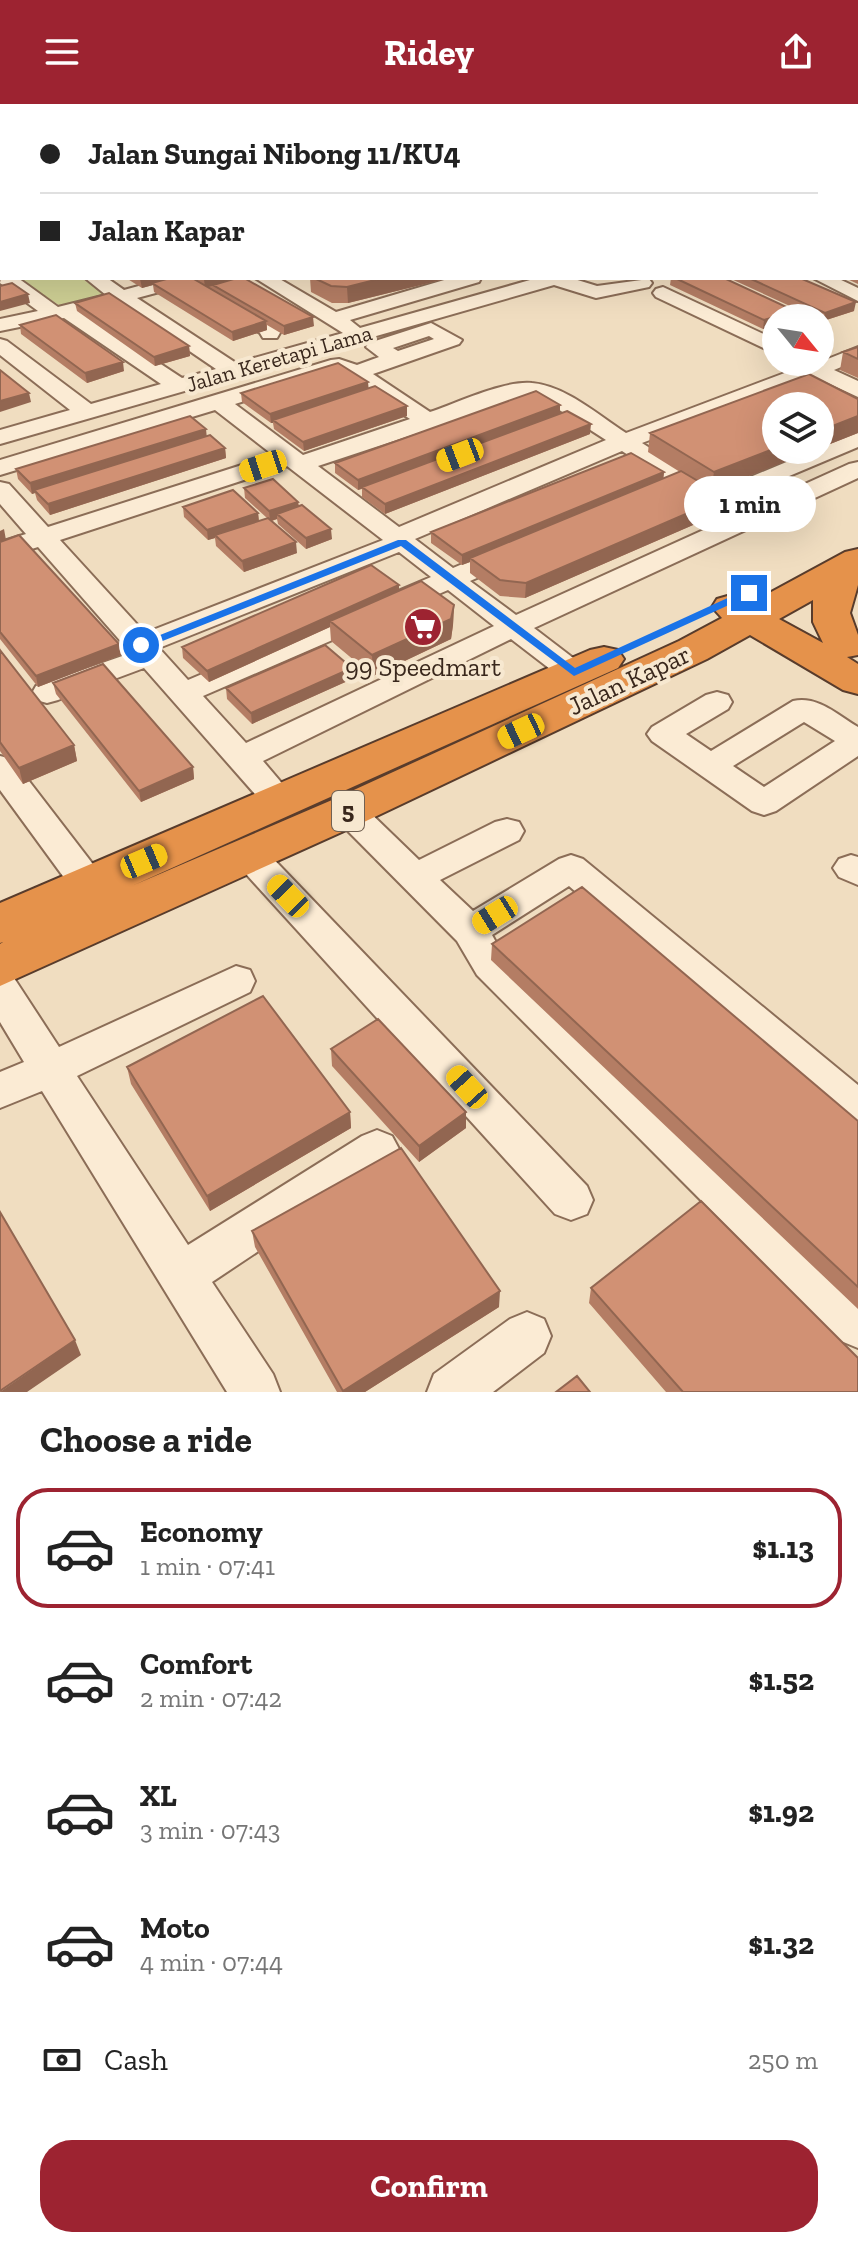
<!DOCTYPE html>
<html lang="en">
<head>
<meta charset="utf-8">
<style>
  :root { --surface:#fff; --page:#f2f2f2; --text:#222; --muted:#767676; --line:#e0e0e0; --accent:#9d2331 }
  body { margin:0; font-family:"Zilla Slab",serif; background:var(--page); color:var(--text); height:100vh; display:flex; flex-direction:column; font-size:30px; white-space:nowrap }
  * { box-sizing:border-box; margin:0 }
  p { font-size:26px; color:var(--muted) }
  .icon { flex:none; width:44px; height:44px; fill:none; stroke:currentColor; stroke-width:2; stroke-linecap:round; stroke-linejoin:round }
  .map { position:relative; height:1288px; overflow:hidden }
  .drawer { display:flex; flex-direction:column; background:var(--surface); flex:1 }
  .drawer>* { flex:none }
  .top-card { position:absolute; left:0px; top:0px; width:858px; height:176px; box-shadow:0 8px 32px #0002; display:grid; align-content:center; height:176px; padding:0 40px; background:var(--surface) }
  .needle { width:52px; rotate:120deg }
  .tools { position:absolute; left:762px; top:200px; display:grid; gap:16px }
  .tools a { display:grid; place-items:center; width:72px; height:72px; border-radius:50%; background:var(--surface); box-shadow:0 8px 32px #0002; font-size:40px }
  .end { position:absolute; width:36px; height:36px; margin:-18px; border:10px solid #1a73e8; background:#fff; box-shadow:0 0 0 4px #fff }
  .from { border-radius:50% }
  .bubble { position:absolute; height:56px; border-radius:28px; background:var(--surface); box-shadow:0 8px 32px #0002; font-size:26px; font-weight:700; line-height:56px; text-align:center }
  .car { position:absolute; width:24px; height:48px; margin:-24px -12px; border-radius:10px; box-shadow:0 0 6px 2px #0007; background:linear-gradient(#f5c518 24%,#345 0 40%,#f5c518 0 76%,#345 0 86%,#f5c518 0) }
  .top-card b { display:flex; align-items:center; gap:28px; height:76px; font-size:30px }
  .top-card b+b { border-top:2px solid var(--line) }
  .top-card i { width:20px; height:20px; background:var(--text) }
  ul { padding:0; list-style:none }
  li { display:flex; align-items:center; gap:24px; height:120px; margin:0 16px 12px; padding:0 24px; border:4px solid transparent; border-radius:32px }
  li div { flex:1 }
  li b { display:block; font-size:30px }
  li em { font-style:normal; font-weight:700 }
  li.current { border-color:var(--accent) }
  li>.icon { width:72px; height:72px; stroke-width:1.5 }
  h2 { padding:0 40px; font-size:36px; line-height:96px }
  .pay { display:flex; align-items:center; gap:20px; height:88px; padding:0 40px; font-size:30px }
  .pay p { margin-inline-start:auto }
  .primary-button { display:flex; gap:16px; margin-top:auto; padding:16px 40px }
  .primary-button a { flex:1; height:92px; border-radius:32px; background:var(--accent); color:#fff; font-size:32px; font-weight:700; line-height:92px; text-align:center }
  header { display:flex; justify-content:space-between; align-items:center; height:104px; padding:0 40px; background:var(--accent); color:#fff; font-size:36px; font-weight:700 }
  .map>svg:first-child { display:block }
  .green { fill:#cecf94 }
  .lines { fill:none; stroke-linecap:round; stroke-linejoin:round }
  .minor-casing { stroke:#8b6d57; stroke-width:4 }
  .highway-casing { stroke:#583c2c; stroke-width:4 }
  .minor { fill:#fbebd4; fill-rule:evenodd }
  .highway { fill:#e5924b; fill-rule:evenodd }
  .wall { fill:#b47d64 }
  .shaded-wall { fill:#926651 }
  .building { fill:#d19174; stroke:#926651; stroke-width:2 }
  .route { fill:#1a73e8 }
  .labels { text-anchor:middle; stroke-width:8; stroke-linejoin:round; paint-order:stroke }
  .far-street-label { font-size:22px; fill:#39271c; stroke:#f7e8d0 }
  .shield { fill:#f7e8d0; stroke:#726152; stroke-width:2 }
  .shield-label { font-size:24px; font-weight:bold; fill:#39271c }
  .poi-label { font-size:26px; fill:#39271c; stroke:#f7e8d0 }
  .street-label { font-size:26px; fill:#39271c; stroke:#f7e8d0 }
</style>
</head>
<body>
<header><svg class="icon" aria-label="menu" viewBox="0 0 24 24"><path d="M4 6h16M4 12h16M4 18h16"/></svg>Ridey<svg class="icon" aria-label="share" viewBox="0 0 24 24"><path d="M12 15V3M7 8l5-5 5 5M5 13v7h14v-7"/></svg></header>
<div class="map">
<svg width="858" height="1288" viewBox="0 0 858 1288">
  <rect width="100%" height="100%" fill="#f0ddc0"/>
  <path class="green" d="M17 174H81L107 191 62 203Z"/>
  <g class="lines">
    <g class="minor-casing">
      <path id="minor" d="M301 0H323L300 2Z
        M427 0H446L447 2H428Z
        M682 0H702L681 2Z
        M744 0H765L766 2H745Z
        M797 0H820L821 2H796Z
        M846 0H858V5L845 2Z
        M0 5H2V13H0Z
        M858 28V38L856 39V29Z
        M0 59H2V69H0Z
        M856 86H858V96H856Z
        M2 169V174H18L58 203 106 191 85 174H107L124 186 168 174H195L193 179 137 194 236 259 343 229 255 174H278L336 208 451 174H481L479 178 350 216 360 224 537 174H571L597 182 649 175 652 179 649 183 596 194 554 181 0 340V326L70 306 0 251V235L7 237 91 300 161 280 64 214 0 227V215L38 207 0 179ZM119 199 216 265 182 274 83 209Z
        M813 174H837L858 184V197Z
        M663 183 776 236V250L656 193 653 189 656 185Z
        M231 195 278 223 281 227 277 234H263L260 229 224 205 221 201Z
        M431 219 462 236 459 240 373 270 430 308C457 299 505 276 532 279 566 282 598 311 626 329L798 264 794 258H820L858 243V256L834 266 858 277V293L815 273 642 339 717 387 858 328V343L737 394 720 395 709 401 700 398 622 347 415 435 453 464 500 444H518L522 450 518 456 470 477 516 511 849 360 858 358V374L534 524 585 563 589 569 585 575 574 578 563 575 511 535 263 657 297 697 292 705 280 708 268 705 144 564 58 596 47 599 36 596 32 589 36 582 131 549 38 443 0 455V438L26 430 0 400V378L9 380 48 423 273 351 215 306 0 371V356L331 256 339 255 357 261 379 253 366 243 369 239ZM429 232 434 235 398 247 393 244ZM338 268 410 315 303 351 235 300ZM530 292 547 298 606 336 399 423 318 362ZM287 362 383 436 145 529 60 436ZM399 448 431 473 188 576 159 544ZM448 486 494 522 246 639 203 592Z
        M717 588 728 591 732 598 728 605 686 630 711 647 793 597C817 591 838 611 858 623V652L776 707 764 711 752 707 652 637 647 630 652 623 706 591ZM804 618 835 637 764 683 733 662Z
        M0 652 12 655 102 772 107 781 102 790 89 794 76 790 0 686Z
        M348 695 360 699 419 756 495 718 507 715 519 718 524 727 519 736 440 776 473 807 559 755 571 751 583 755 858 981V1024L843 1019 569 782 492 831 503 851 858 1187V1244L841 1237 477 871 457 837 336 715 331 707 336 699Z
        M249 738 261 742 587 1082 593 1096 587 1110 571 1116 555 1110 237 760 232 751 237 742Z
        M851 751 858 753V781L839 773 833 764 839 755Z
        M236 862 250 866 255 877 250 888 77 972 188 1141 362 1032 377 1026 392 1032 399 1045 392 1058 212 1178 273 1270 280 1288H227L42 987 0 1004V968L24 958 0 918V870L14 874 59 943Z
        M527 1208 544 1215 551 1232 544 1249 493 1288H427L434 1270 510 1215Z"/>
    </g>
    <g class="highway-casing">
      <path id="highway" d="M858 445V481L850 509 858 531V551L847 553 858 560V590L843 586 750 531 707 555 364 718 0 882V840L3 838 0 839V799L590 546 604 543 618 546 624 555 618 564 134 781 332 696 679 537 722 514 712 503 717 495 731 491 751 499 845 448ZM813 496V518L823 539 779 515Z"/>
    </g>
    <use href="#minor" class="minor"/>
    <use href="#highway" class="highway"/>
  </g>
  <path class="wall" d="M0 0H48L50 1 91 2H2V3L0 2Z
    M856 151 858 152V180L845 174H856Z
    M126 174H231V176L314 222 284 231 267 221V226L233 237 154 188 153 181 142 184Z
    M310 174H449L348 199H332L311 188Z
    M671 174H724L795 207 794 214H776V221L763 225 670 181Z
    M729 174H800L854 207 823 217 820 216V214H816Z
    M75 199 189 242 190 252 155 262 77 207Z
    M20 221 124 267 87 279 21 230Z
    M858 243V274L840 266 843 248Z
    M369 284 407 312 304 347 274 325 273 319H271L242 298 241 289Z
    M858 295V329L820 344V302L814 346 713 386 725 393 723 408 525 494 500 492 470 469V458L462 461 431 439V428L664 368 663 375 680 368 648 348 650 329Z
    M560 309 590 330 385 410 362 393V385L358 386 335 369V359Z
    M206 332 225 344 226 354 50 411 37 396 35 389 32 390 18 375 16 365Z
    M244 384 298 398 299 402 332 435 306 445 278 420 277 415 272 417 297 449 244 468 216 442 215 434 208 436 184 413 183 403 258 409 259 417 267 414 245 394Z
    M0 438 119 540 121 551 38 583 0 535Z
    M399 487 454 501 453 521 451 535 373 572 331 537 330 523 209 578 183 554 182 543Z
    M0 546 74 641 77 657 23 680 0 647Z
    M352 564V575L252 620 227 595 226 584Z
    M53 579 193 663 194 675 141 698 56 590Z
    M492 840 858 1017V1205L491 856Z
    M331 945 466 1024 419 1058 332 962Z
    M127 963 350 1008 351 1024 210 1107 131 980Z
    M252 1127 499 1203 365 1288H337L255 1143Z
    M591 1184 858 1288H666L589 1199Z"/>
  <path class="shaded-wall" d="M146 174H176L152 179 153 181 142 184 140 175Z
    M207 174H231V176L205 184 204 175Z
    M383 174H449L348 199 347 183Z
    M28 190 30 199 0 207V198Z
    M856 198 854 207 823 217 825 209Z
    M795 207 794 214H776V221L763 225 764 216Z
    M313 213 314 222 284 231V222Z
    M266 217 267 226 233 237 232 228Z
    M189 242 190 252 155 262 154 253Z
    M123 258 124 267 87 279 85 269Z
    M368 278 369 288 273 316V319H271L270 310Z
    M29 289 31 298 0 308V297Z
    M560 301V310L358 386V376Z
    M407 302V312L304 347 303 338Z
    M858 312V329L820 344V327Z
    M591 320 590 330 385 410V400Z
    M206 325 207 335 34 386 35 389 32 390 30 379Z
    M225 344 226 354 50 411 48 400Z
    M776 344V346H814L711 387 714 368Z
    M664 368 663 378 470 454V458L462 461V451Z
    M725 393 723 408 525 494 526 479Z
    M298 398 299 408 277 410V415L270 417 269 407Z
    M258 409 259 419 215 431V434L208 436 207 426Z
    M4 425 6 436 0 438V427Z
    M331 425 332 435 306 445V434Z
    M296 438 297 449 244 468 242 457Z
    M399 481V491L330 517V523L209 578 207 567Z
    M454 501 453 521 451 535 373 572 372 551Z
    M119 540 121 551 38 583 36 572Z
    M352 564V575L252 620 251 609Z
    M74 641 77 657 23 680 19 664Z
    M193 663 194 675 141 698 139 687Z
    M350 1008 351 1024 210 1107 207 1092Z
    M466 1008V1024L419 1058V1042Z
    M500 1187 499 1203 365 1288H343V1287Z
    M75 1236 81 1251 27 1288H0Z"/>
  <path class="building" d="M9 0H48L50 1 56 0H87L91 2H13Z
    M0 30H2V44H0Z
    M2 70V82H0V71Z
    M0 86H2V99H0Z
    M0 107H2V121H0Z
    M0 124H2V140H0Z
    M856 151 858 152V171L856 170Z
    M170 174H192L266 217 232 228 152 179Z
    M237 174H244L313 213 284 222 213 181Z
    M314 174H383L347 183 331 182Z
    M675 174H724L795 207 764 216Z
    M749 174H800L856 198 825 209Z
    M12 179 28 190 0 198V182Z
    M109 189 189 242 154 253 75 199Z
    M56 211 123 258 85 269 20 221Z
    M858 243V255L843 248Z
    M338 259 368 278 270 310 241 289Z
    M0 266 29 289 0 297Z
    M809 270 858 295V312L820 327V302H776V344L714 368 650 329Z
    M375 282 407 302 303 338 273 316Z
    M536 287 560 301 358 376 335 359Z
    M567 307 591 320 385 400 362 383Z
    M190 312 206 325 30 379 16 365Z
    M210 331 225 344 48 400 34 386Z
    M631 349 664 368 462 451 431 428Z
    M681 367 725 393 526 479 500 476 470 454Z
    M273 375 298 398 269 407 244 384Z
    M233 386 258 409 207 426 183 403Z
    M302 401 331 425 306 434 277 410Z
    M268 414 296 438 242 457 215 431Z
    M19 431 119 540 36 572 0 528V438Z
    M371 461 399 481 207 567 182 543Z
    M421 477 454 501 451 515 372 551 330 517Z
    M325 541 352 564 251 609 226 584Z
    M0 546 74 641 19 664 0 638Z
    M103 560 193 663 139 687 53 579Z
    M582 783 858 1017V1183L492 840Z
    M263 892 350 1008 207 1092 127 963Z
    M378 915 466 1008 419 1042 331 945Z
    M401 1044 500 1187 343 1287 252 1127Z
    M701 1097 858 1254V1288H683L591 1184Z
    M0 1108 75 1236 0 1287Z
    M577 1272 590 1288H556Z"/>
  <path class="route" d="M398 436H406L575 564 745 486 755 489 574 572 401 442 145 544 135 541Z"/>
  <defs>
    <g id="supermarket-disc" transform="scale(2)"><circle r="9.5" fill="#9d2331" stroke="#f7e8d0"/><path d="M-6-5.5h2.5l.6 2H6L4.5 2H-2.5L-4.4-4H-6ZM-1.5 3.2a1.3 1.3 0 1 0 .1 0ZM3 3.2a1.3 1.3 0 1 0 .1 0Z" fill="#fff"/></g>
  </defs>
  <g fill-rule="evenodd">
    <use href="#supermarket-disc" x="423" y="523"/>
  </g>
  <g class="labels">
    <g class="far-street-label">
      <text transform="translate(279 254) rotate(-16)" y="8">Jalan Keretapi Lama</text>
    </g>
    <rect class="shield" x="332" y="687" width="32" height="40" rx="6"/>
    <g class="shield-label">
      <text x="348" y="715">5</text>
    </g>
    <g class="poi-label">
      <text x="423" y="572">99 Speedmart</text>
    </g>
    <g class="street-label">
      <text transform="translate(629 576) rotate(-25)" y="9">Jalan Kapar</text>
    </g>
  </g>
</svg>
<div class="tools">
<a><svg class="needle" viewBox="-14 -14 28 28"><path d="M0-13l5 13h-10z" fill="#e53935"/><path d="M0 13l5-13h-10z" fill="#767676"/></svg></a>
<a><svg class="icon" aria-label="layers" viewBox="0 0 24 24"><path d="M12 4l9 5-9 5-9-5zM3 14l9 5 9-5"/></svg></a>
</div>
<i class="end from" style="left:141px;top:541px"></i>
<i class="end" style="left:749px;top:489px"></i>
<div class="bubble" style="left:684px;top:372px;width:132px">1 min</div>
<i class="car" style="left:460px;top:351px;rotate:249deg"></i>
<i class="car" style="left:263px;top:362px;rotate:252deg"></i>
<i class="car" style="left:521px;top:627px;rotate:245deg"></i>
<i class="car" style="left:144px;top:757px;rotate:67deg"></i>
<i class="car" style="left:288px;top:792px;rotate:316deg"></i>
<i class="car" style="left:495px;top:811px;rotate:238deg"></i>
<i class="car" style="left:467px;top:983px;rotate:318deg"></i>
<div class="top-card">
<b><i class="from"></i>Jalan Sungai Nibong 11/KU4</b>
<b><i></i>Jalan Kapar</b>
</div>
</div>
<section class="drawer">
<h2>Choose a ride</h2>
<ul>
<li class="current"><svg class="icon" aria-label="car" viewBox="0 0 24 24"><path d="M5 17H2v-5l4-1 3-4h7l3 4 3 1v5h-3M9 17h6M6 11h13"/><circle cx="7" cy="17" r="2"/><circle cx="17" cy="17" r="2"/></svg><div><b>Economy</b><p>1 min · 07:41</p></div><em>$1.13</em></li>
<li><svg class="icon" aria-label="car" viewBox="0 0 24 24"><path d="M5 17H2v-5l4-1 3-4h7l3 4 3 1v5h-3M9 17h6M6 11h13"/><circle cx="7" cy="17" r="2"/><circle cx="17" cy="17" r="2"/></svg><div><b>Comfort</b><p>2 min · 07:42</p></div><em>$1.52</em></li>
<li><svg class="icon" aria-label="car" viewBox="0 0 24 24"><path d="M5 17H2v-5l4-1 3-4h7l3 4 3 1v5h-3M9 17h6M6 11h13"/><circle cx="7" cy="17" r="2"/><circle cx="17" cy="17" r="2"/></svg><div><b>XL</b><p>3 min · 07:43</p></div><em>$1.92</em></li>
<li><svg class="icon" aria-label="car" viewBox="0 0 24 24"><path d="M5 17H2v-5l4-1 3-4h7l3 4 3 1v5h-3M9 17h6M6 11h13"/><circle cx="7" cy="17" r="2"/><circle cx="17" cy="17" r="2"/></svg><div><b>Moto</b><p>4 min · 07:44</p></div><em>$1.32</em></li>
</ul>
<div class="pay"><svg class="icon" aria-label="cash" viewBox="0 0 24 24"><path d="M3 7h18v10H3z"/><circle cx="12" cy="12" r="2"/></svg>Cash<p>250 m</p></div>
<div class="primary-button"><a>Confirm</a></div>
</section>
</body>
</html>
